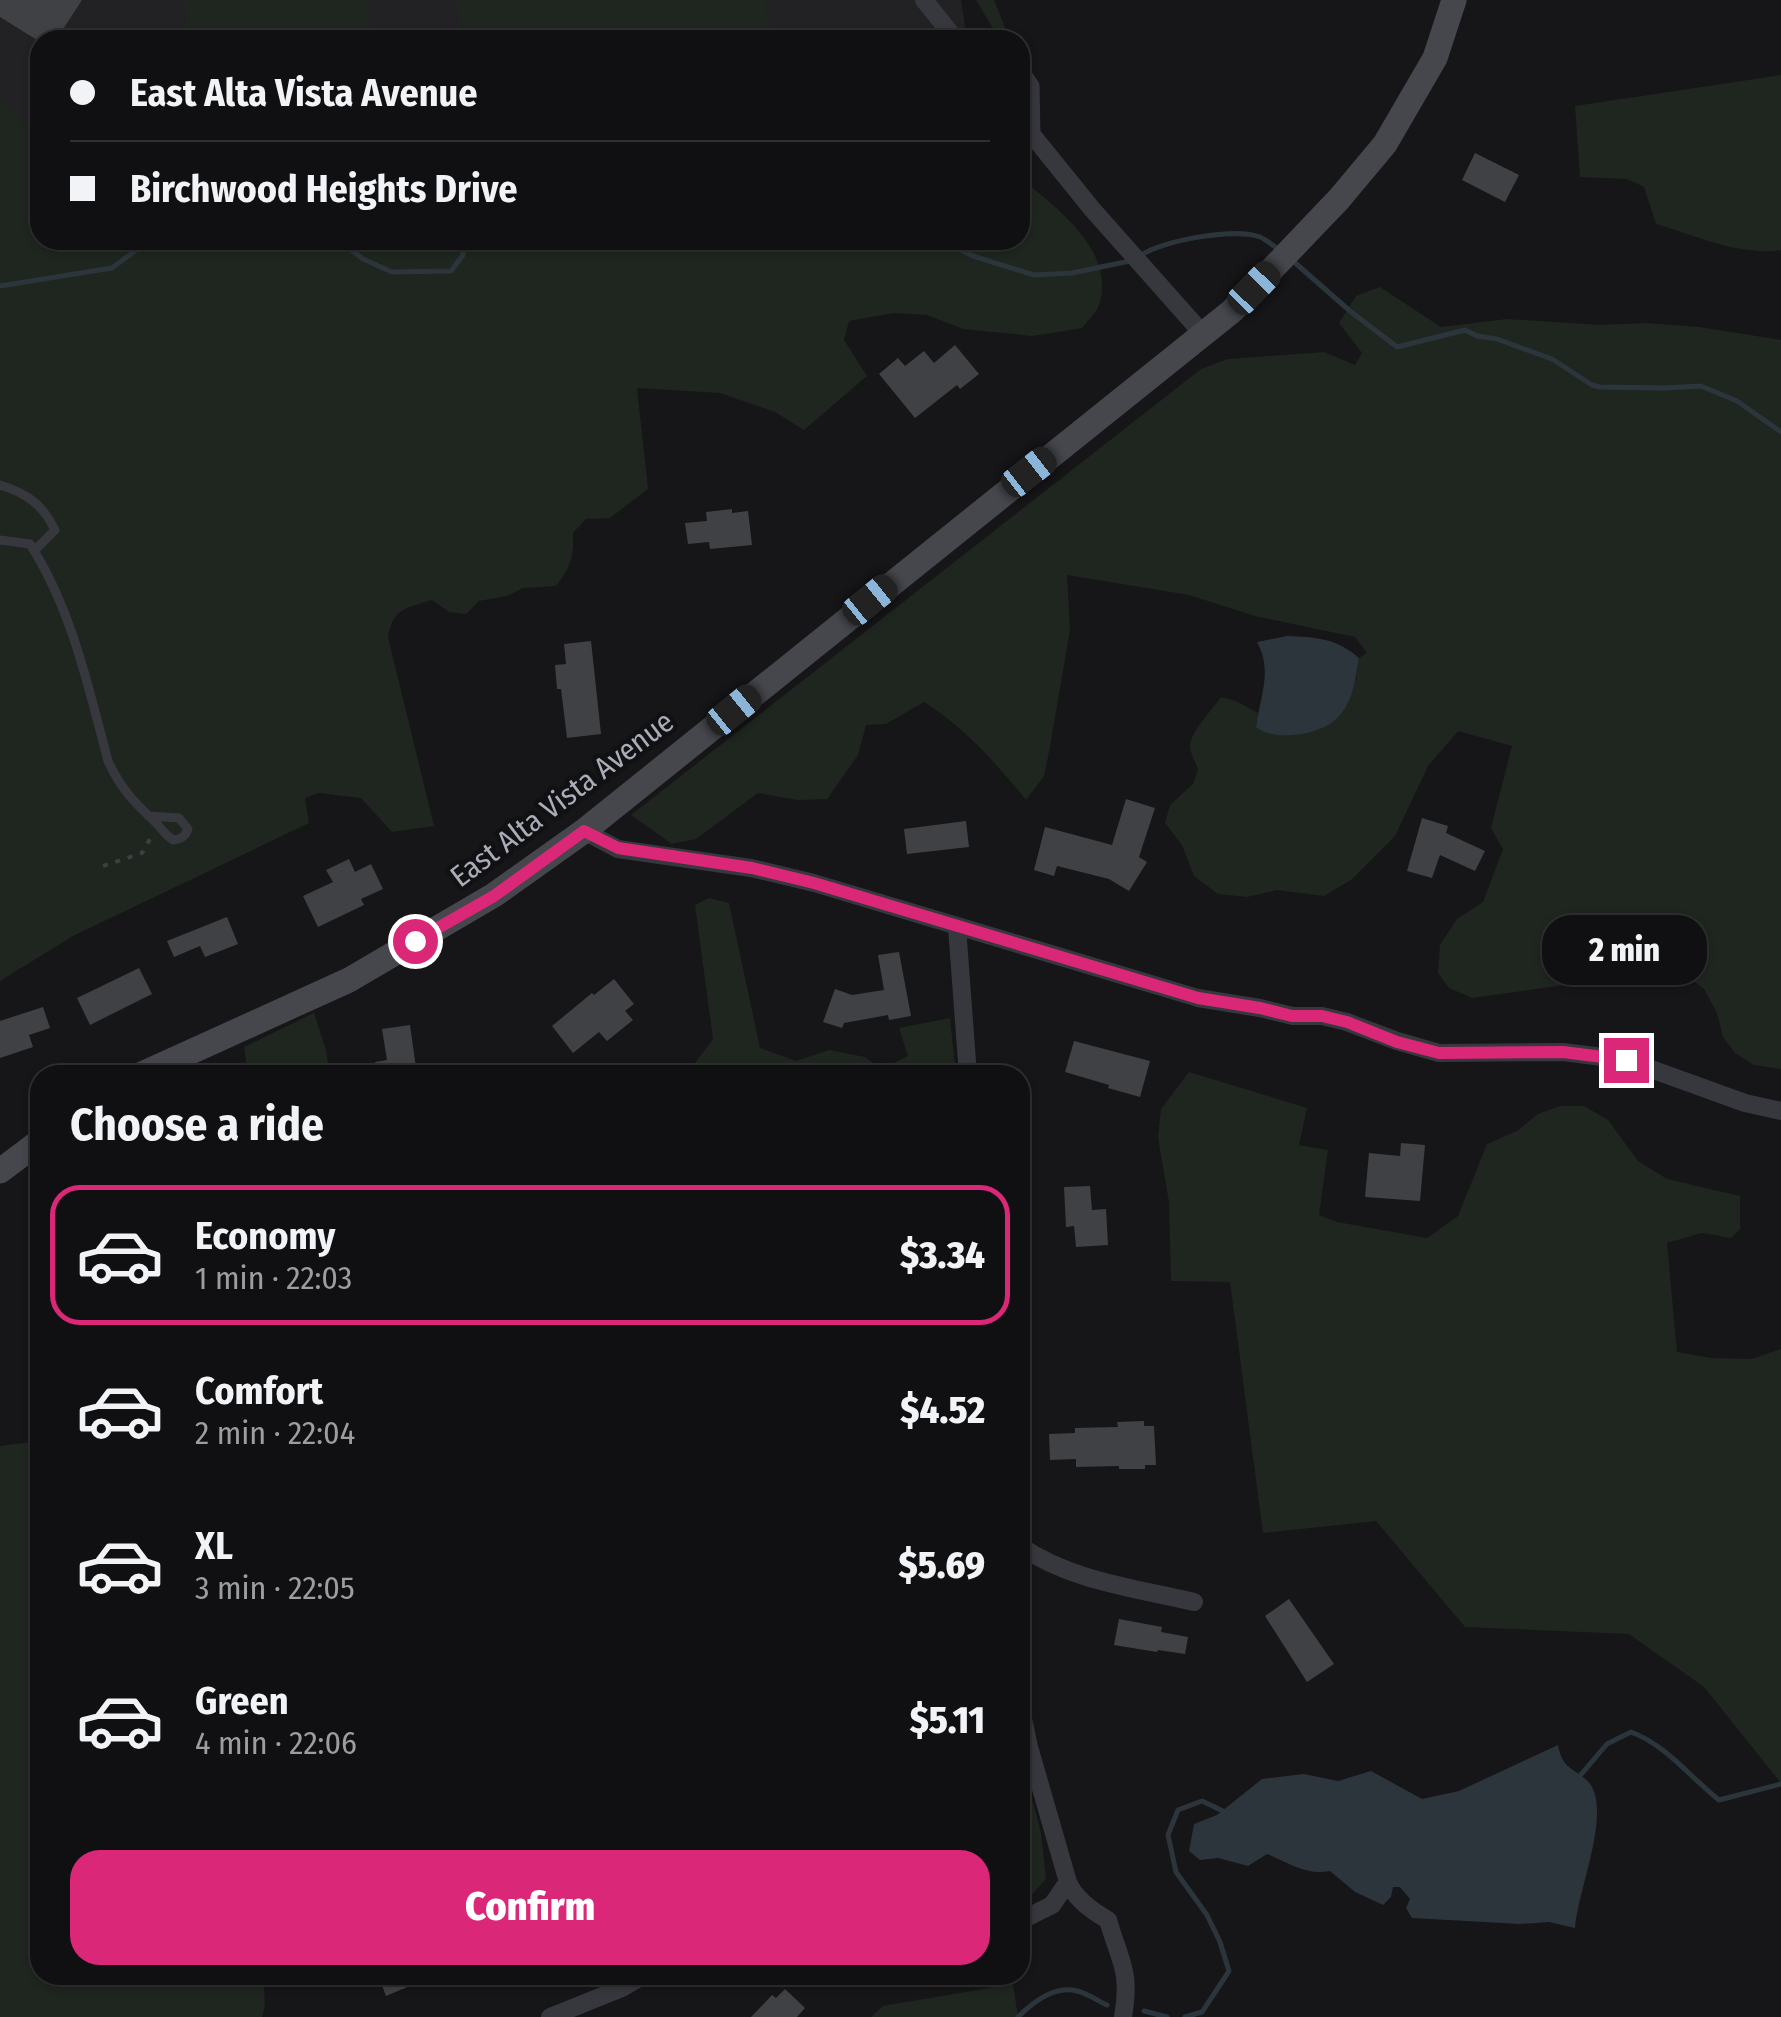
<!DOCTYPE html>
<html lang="en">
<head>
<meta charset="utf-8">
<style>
  :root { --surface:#101012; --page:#1e1e20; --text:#f1f3f6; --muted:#9c9d9f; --line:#303032; --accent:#db2777 }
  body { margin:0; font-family:"Fira Sans Condensed",sans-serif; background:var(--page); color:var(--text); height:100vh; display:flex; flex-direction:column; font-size:38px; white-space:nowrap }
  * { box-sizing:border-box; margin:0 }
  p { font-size:32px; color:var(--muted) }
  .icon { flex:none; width:55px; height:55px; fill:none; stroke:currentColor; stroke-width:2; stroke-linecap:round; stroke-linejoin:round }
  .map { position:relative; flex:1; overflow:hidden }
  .panel { position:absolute; left:30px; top:1065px; width:1000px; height:920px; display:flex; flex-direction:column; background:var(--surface); border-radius:30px; box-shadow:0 2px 8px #0004,0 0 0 2px var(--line) }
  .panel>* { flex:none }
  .hud { position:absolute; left:30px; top:30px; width:1000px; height:220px; border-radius:30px; box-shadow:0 2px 8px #0004,0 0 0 2px var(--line); display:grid; align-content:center; height:220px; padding:0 40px; background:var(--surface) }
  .end { position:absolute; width:45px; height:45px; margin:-22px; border:12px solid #db2777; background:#fff; box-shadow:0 0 0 5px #fff }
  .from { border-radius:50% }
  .bubble { position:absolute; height:70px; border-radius:30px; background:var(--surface); box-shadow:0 2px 8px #0004,0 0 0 2px var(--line); font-size:32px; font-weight:800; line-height:70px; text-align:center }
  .car { position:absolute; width:30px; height:60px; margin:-30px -15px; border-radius:12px; box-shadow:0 0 8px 2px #0007; background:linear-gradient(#222 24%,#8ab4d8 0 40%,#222 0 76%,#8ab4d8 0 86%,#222 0) }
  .hud b { display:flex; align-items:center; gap:35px; height:95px; font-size:38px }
  .hud b+b { border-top:2px solid var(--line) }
  .hud i { width:25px; height:25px; background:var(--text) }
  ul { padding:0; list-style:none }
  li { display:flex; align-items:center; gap:30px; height:140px; margin:0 20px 15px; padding:0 20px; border:5px solid transparent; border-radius:30px }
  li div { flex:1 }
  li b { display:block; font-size:38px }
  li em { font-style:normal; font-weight:800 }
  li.current { border-color:var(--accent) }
  li>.icon { width:90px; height:90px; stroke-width:1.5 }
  h2 { padding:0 40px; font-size:45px; line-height:120px }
  .primary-button { display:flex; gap:20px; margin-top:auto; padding:20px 40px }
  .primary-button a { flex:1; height:115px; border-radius:30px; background:var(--accent); color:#fff; font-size:40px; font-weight:800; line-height:115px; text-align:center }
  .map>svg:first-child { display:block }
  .built { fill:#222225 }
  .green { fill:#1e261f }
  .water { fill:#2c353c }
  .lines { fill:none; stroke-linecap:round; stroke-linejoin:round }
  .stream { stroke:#2c353c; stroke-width:5 }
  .building { fill:#404145 }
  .path { stroke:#3d3f44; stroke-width:4; stroke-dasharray:5 8; stroke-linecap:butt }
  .service { stroke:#37383d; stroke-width:9 }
  .minor { stroke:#37383d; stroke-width:18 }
  .secondary { stroke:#45474d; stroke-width:25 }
  .route { stroke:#db2777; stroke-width:12 }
  .labels { text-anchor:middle; stroke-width:9; stroke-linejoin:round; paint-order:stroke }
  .street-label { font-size:30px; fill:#a8adb8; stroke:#111113 }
</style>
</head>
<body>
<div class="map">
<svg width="1781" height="2017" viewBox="0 0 1781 2017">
  <rect width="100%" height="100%" fill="#161618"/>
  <path class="built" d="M0 0H961L967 40H40V240L0 359Z"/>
  <path class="green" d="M184 0H367L371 40H196L187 25Z
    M456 0H764L772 40H464Z
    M976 0H994L1008 35 992 27Z
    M1781 75V250C1737 256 1698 236 1656 224L1644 187 1627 179 1580 177 1575 106Z
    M0 101 40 139V240H1020V178C1055 206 1114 249 1100 302 1098 311 1088 320 1082 328L1032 336 963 329 927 315 894 313 849 321 844 340 867 376 804 430 775 412 720 393 637 388 648 489 610 518 586 519 573 533C574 556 571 568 556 586L523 588 507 596 479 601 466 614 449 612 432 600C406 608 393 608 388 637L434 826 392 832 361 798 319 793 305 798 309 823 73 936 0 981Z
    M1380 287 1441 327 1507 319 1601 325 1645 323 1699 327 1781 340V1069L1754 1065 1735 1053 1723 1037 1717 1013 1704 989 1686 975 1648 969 1586 982 1472 998 1449 988 1438 973 1440 945 1457 919 1483 902 1503 849 1491 828 1512 746 1458 731 1428 766 1395 836 1351 880 1324 896 1277 890 1247 897 1218 894 1194 876 1182 845 1165 823 1170 805 1193 784 1198 769C1195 762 1190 753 1190 746 1190 732 1213 709 1221 697L1236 701 1258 713 1256 727 1356 680 1359 658 1367 653 1355 637 1255 616 1189 595 1067 575 1070 630 1049 752 1044 776 1026 800C995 762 965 728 924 702L886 724 866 725 858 755 827 799 798 800 758 793 696 839 672 844 631 815 1201 369 1228 359 1324 352 1355 365 1362 353 1339 323 1356 296Z
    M709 898 729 903 760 1048 796 1061 829 1050 865 1057 882 1069 908 1056 899 1028 950 1018 956 1075H686L713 1039 695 905Z
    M314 1013 326 1050 330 1075H248L244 1047Z
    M1189 1072 1307 1108 1299 1145 1328 1150 1319 1215 1337 1222 1427 1238 1458 1216 1487 1144 1517 1131 1538 1114 1560 1106H1584L1608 1120 1638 1161 1667 1179 1740 1196V1229L1731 1238 1702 1233 1667 1243 1677 1352 1711 1358 1752 1359 1781 1349V1783L1704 1687 1629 1634 1465 1627 1376 1521 1263 1533 1230 1282 1171 1281 1169 1202 1158 1138 1161 1109Z
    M40 1441V1975H263L265 2005 262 2017H0V1446Z
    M1020 1753 1041 1833 1046 1879 1023 1904 1020 1905Z
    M1013 1984 1018 2017H871L883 2006Z"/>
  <path class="water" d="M1287 636C1316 637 1336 638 1359 658 1353 698 1347 726 1302 734 1285 736 1271 737 1256 727 1260 697 1273 671 1257 642Z
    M1558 1745C1559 1750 1560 1755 1563 1760 1569 1771 1586 1775 1592 1787 1609 1819 1578 1890 1575 1928L1549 1922 1520 1924 1412 1918 1406 1908 1410 1899 1400 1887H1393L1391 1897 1383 1905 1355 1892 1330 1871C1308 1876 1288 1863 1267 1854L1248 1866 1218 1858 1200 1860 1189 1851 1194 1824 1217 1815 1262 1779 1304 1774 1338 1781 1371 1771 1422 1799 1459 1791Z"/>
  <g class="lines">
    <path class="stream" d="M338 240 363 259 392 272 451 271 463 255V246L467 240
      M803 240 854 246 859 244 900 240 945 242 973 256 1034 275 1072 273 1130 261
      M1140 256C1159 241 1236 227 1260 237 1267 240 1274 246 1280 251
      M1293 261 1350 311 1397 347 1465 330 1477 336 1497 339 1552 359 1592 385 1600 387 1664 388 1701 386 1737 401 1781 432
      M0 286 112 268 150 240
      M1578 1778 1607 1744 1631 1732C1666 1745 1690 1777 1719 1800L1781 1784
      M1144 2011 1167 2017
      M1018 2017C1032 2003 1055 1985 1077 1991 1087 1993 1098 2001 1107 2005
      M1185 2017 1202 2012 1229 1971 1220 1942 1207 1915 1176 1872 1168 1835 1178 1810 1202 1801 1227 1813"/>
  </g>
  <path class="building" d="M0 0H82L56 40H37L0 17Z
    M1475 153 1519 175 1505 202 1462 180Z
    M955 345 979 374 960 389 957 385 915 418 879 374 898 358 905 366 924 351 934 363Z
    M732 509V513L748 511 752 545 710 549 709 542 688 544 685 523 707 521 706 512Z
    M591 641 601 734 567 738 561 689H557L555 665 566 664 564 644Z
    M1126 799 1155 808 1139 857 1147 862 1129 891 1109 879 1057 866 1054 876 1034 870 1045 827 1112 845Z
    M1422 818 1448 826 1446 833 1485 851 1475 871 1440 855 1432 878 1407 871Z
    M966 821 969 847 907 854 904 829Z
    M349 859 355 872 371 864 383 889 361 899 364 905 318 927 303 896 333 882 326 870Z
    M227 917 238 944 205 957 200 946 174 957 167 941Z
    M899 952 911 1016 889 1020 888 1015 844 1023 842 1028 823 1022 835 989 852 995 884 990 878 955Z
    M139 968 152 994 90 1025 77 998Z
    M614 979 634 1004 625 1011 633 1020 607 1041 599 1032 573 1053 552 1026 592 993 594 995Z
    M43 1007 50 1028 29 1035 33 1047 0 1058V1021Z
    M410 1025 417 1075H377L375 1062 387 1060 382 1029Z
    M1074 1041 1150 1061 1140 1097 1108 1088 1109 1085 1065 1072Z
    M1401 1143 1425 1145 1420 1201 1365 1197 1369 1153 1400 1156Z
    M1090 1186 1092 1210 1106 1209 1108 1245 1076 1247 1074 1226 1066 1227 1064 1187Z
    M1144 1421V1426H1154L1156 1465H1145V1469H1119V1466L1076 1467V1459L1050 1460 1049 1434 1075 1433V1428L1118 1427 1117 1422Z
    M1289 1599 1334 1664 1307 1682 1265 1616Z
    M1119 1619 1162 1627 1161 1632 1188 1637 1185 1654 1158 1650 1157 1652 1114 1645Z
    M378 1975H436L386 1996Z
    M785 1989 805 2008 797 2017H751L772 1995 776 1998Z"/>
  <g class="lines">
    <path class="path" d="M103 866 142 853 151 837"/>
    <path class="service" d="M1020 69 1025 70 1035 85 1036 137
      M0 485C27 493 43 505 55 530L34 551
      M0 540 30 544C72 610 88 686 108 761 121 789 133 801 155 822 161 828 165 835 173 840 181 839 185 837 188 829L179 818 148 816"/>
    <path class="minor" d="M924 0 956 40
      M1020 120 1092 209 1203 334
      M584 831 618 849 751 868 814 883 1198 998 1260 1008 1293 1016H1322L1347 1022 1397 1041 1439 1053 1563 1052 1626 1060 1745 1103 1781 1111
      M957 927 968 1075
      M1020 1546C1071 1581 1135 1588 1194 1602
      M1020 1705 1029 1747 1068 1882 1052 1905 1020 1921
      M1068 1882C1075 1899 1092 1911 1108 1920 1120 1962 1131 1970 1123 2017
      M550 2017 622 1988 644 1975"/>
    <path class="secondary" d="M140 1075 349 980 494 895 584 831 1232 311 1339 199 1385 144 1435 58 1454 0
      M0 1171 40 1141"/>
  </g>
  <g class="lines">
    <path class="route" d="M415 941 494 896 584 831 618 848 752 868 814 883 1198 998 1260 1008 1292 1016H1322L1347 1022 1397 1042 1439 1053 1563 1052 1626 1060"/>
  </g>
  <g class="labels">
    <g class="street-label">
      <text transform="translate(562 799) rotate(-37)" y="10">East Alta Vista Avenue</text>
    </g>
  </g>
</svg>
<i class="end from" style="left:415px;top:941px"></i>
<i class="end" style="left:1626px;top:1060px"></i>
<div class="bubble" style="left:1542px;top:915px;width:165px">2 min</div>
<i class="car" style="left:1254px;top:288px;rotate:44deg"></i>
<i class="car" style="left:1029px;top:472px;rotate:52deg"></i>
<i class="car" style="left:870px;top:600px;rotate:51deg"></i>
<i class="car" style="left:734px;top:710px;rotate:51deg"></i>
<div class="hud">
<b><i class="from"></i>East Alta Vista Avenue</b>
<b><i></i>Birchwood Heights Drive</b>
</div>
<section class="panel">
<h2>Choose a ride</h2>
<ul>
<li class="current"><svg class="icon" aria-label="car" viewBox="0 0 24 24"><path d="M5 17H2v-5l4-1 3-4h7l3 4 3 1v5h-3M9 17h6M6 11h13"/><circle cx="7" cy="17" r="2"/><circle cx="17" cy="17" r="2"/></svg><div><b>Economy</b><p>1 min · 22:03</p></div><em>$3.34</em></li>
<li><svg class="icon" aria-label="car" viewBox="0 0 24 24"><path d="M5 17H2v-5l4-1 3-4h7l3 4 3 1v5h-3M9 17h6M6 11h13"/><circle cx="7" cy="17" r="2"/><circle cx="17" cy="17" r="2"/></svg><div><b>Comfort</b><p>2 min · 22:04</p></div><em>$4.52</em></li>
<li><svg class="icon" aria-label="car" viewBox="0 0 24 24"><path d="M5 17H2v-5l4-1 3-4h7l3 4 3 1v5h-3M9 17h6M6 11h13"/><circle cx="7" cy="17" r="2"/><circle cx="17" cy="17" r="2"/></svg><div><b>XL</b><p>3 min · 22:05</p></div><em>$5.69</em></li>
<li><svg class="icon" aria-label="car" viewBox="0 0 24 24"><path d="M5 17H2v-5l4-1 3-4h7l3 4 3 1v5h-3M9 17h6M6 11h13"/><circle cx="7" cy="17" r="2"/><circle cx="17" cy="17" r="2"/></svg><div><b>Green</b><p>4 min · 22:06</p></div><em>$5.11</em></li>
</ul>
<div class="primary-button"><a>Confirm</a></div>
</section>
</div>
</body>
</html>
